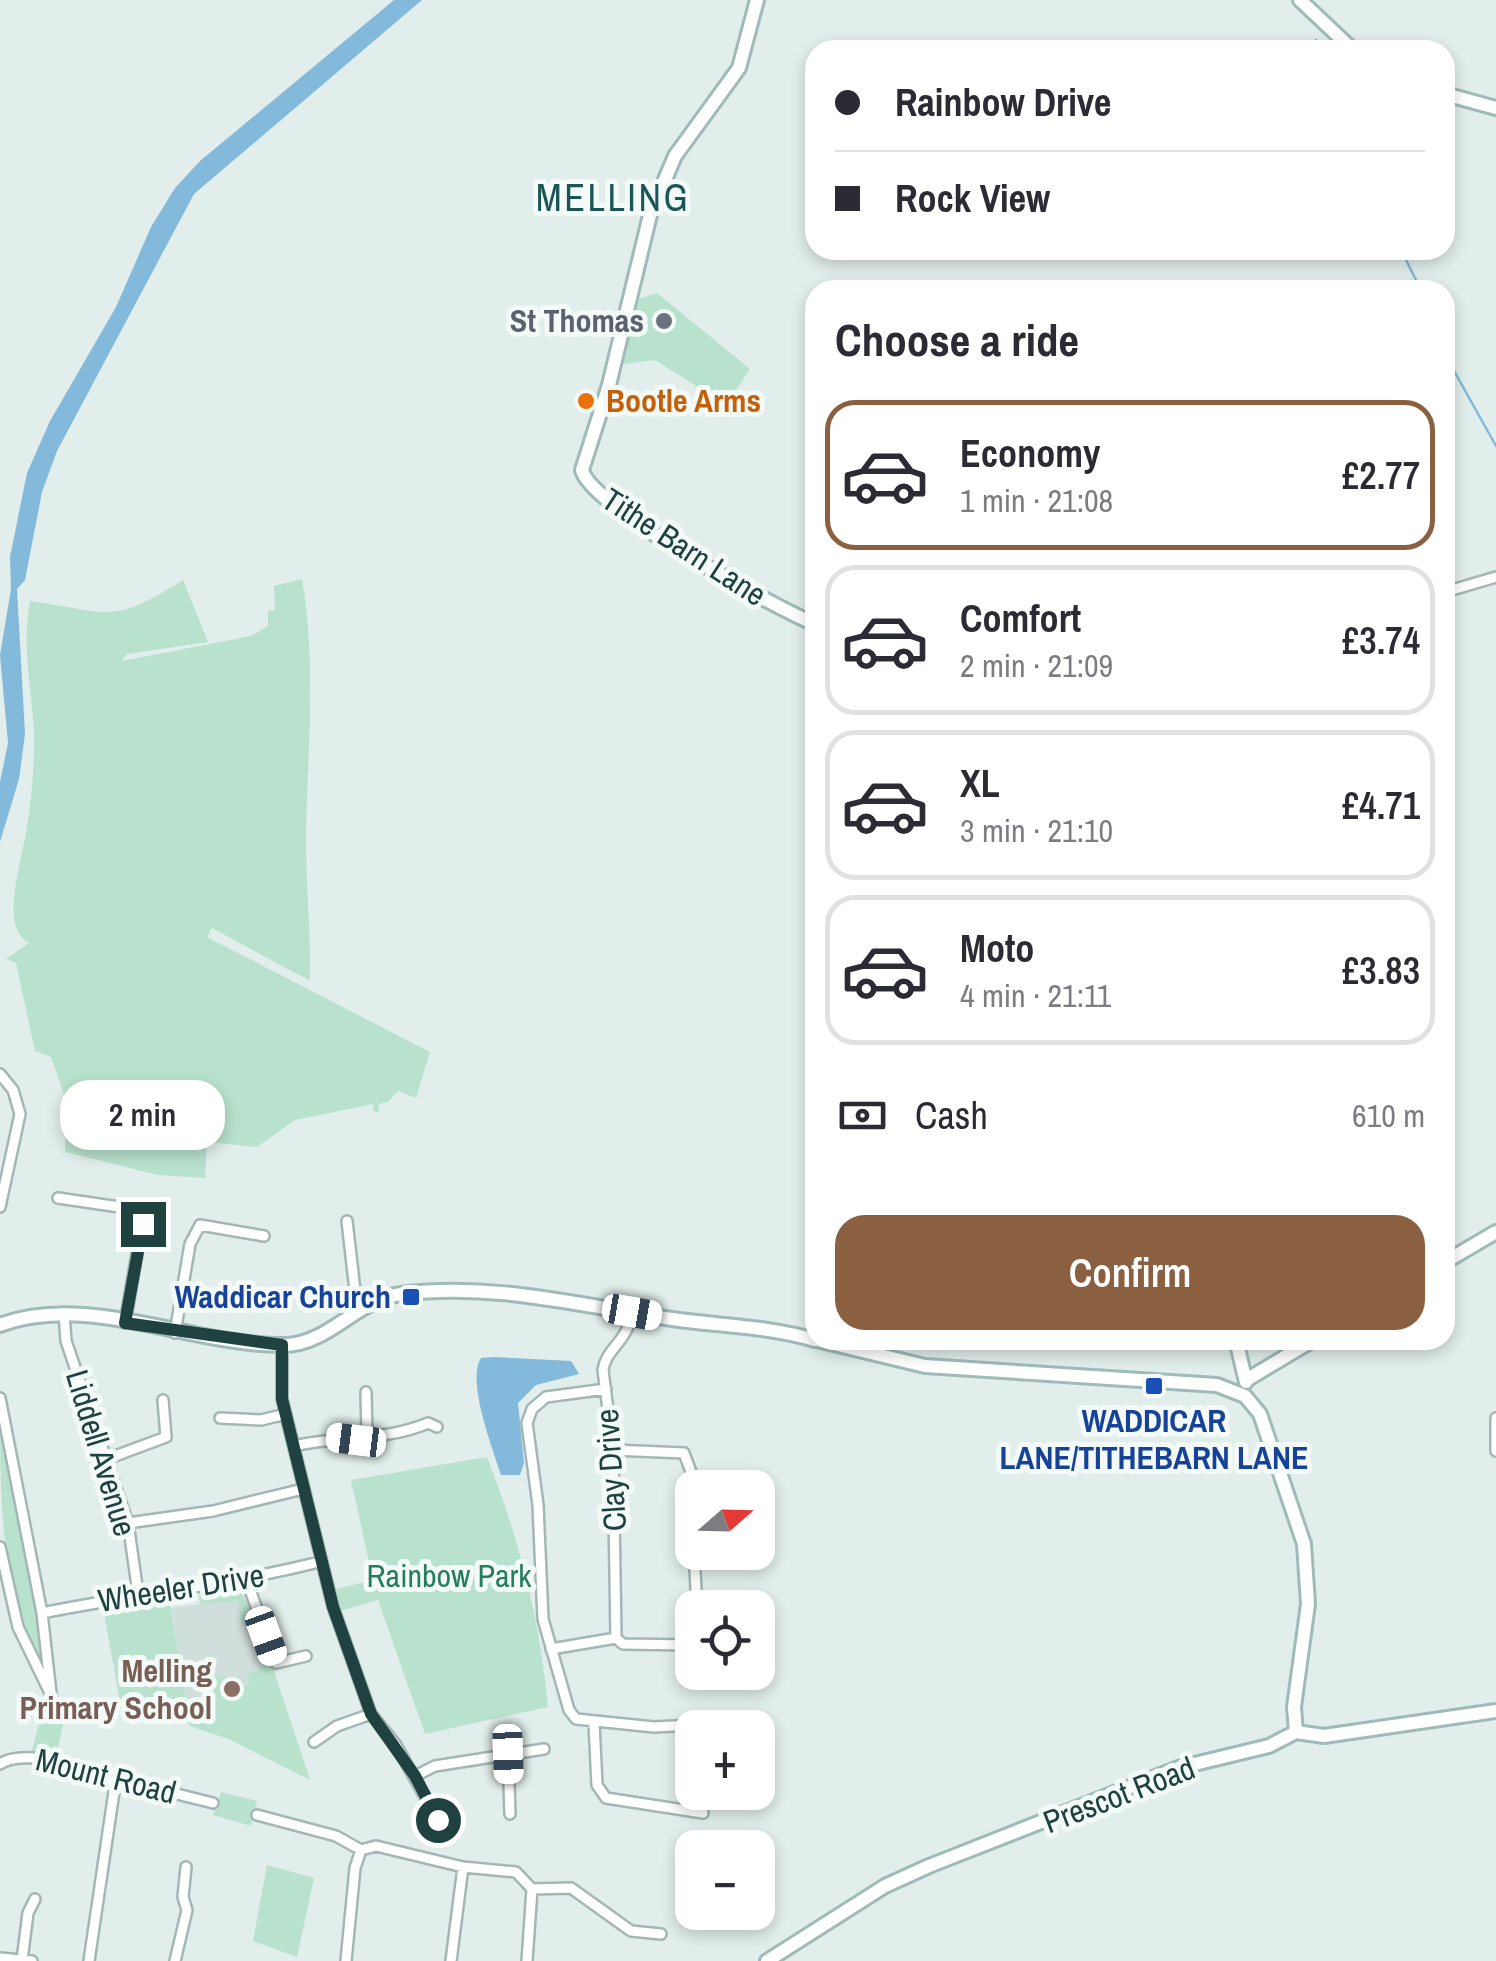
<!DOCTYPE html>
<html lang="en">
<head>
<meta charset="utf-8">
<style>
  :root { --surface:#fff; --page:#f2f2f3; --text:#2b2b33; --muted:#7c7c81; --line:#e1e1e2; --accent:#8a6040 }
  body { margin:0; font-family:"Archivo Narrow",sans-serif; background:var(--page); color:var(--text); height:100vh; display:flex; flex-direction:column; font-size:38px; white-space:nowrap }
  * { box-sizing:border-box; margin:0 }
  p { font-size:32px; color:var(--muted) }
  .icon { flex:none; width:55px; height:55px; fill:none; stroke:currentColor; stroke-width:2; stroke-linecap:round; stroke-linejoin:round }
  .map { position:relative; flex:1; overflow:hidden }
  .drawer { position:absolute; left:805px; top:280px; width:650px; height:1070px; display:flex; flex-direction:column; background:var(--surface); border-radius:30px; box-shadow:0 5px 15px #0003 }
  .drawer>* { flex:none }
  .top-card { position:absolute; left:805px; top:40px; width:650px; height:220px; border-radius:30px; box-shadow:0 5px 15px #0003; display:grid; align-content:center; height:220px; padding:0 30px; background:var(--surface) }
  .needle { width:65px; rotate:70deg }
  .tools { position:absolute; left:675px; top:1470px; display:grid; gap:20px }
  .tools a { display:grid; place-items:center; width:100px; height:100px; border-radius:20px; background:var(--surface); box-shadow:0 5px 15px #0003; font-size:50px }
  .end { position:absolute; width:45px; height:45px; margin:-22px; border:12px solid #1f4240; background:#fff; box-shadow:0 0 0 5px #fff }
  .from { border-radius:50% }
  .bubble { position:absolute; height:70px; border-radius:30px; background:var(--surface); box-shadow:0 5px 15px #0003; font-size:32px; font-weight:600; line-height:70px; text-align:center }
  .car { position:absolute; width:30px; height:60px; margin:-30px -15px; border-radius:12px; box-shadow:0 0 8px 2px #0007; background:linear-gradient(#fff 24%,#345 0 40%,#fff 0 76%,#345 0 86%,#fff 0) }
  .top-card b { display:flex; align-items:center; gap:35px; height:95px; font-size:38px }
  .top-card b+b { border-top:2px solid var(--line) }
  .top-card i { width:25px; height:25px; background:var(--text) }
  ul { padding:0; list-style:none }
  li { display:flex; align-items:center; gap:30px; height:150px; margin:0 20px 15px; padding:0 10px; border:5px solid var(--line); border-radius:30px }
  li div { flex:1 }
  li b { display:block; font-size:38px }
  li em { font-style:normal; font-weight:600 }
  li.on { border-color:var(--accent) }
  li>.icon { width:90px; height:90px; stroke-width:1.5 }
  h2 { padding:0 30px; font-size:45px; line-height:120px }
  .pay { display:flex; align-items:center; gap:25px; height:110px; padding:0 30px; font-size:38px }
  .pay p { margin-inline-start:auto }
  .action { display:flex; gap:20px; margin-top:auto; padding:20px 30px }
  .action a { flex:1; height:115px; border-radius:30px; background:var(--accent); color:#fff; font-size:40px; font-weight:600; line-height:115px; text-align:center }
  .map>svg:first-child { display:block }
  .built { fill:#d0dedc }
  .green { fill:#b8e2cd }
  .water { fill:#83b9da }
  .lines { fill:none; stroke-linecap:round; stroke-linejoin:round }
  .stream { stroke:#83b9da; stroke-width:2.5 }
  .street-casing { stroke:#a4b7b4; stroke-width:14 }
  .secondary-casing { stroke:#9fbbb8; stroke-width:18 }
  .street { stroke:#fff; stroke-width:9 }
  .secondary { stroke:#fff; stroke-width:12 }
  .route { stroke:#1f4240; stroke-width:12 }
  .worship-dot { fill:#6b7280; stroke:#f3faf8; stroke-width:4 }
  .food-dot { fill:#e8710a; stroke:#f3faf8; stroke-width:4 }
  .transit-dot { fill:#1a4fb4; stroke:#f3faf8; stroke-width:4 }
  .education-dot { fill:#8d6e63; stroke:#f3faf8; stroke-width:4 }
  .labels { text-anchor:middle; stroke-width:10; stroke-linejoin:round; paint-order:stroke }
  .worship-label { font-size:32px; font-weight:bold; fill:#5b616d; stroke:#f3faf8; text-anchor:end }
  .food-label { font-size:32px; font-weight:bold; fill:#c56008; stroke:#f3faf8; text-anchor:start }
  .street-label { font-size:32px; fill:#1f4240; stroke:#f3faf8 }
  .transit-label { font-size:32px; font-weight:bold; fill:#164399; stroke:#f3faf8; text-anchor:end }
  .park-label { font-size:32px; fill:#247e5b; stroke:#f3faf8 }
  .education-label { font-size:32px; font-weight:bold; fill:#785e54; stroke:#f3faf8; text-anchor:end }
  .quarter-label { font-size:38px; letter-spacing:2.5px; fill:#195655; stroke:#f3faf8 }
</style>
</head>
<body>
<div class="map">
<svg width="1496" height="1961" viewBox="0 0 1496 1961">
  <rect width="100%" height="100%" fill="#e2eeeb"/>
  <path class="built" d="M236 1591 246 1595 310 1780 229 1739 190 1726 171 1608 200 1604 199 1595Z"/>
  <path class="green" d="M657 293 750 369 726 405 655 360 623 364 635 300Z
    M302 579C317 667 307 753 306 841 306 888 311 934 310 981L212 928 207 937 430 1052 416 1098 398 1091 388 1102 379 1104V1111L374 1112 373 1104 295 1120 257 1147 207 1142 205 1178 158 1175 65 1152 66 1100 51 1057 35 1051 16 963 6 959 29 943C0 928 20 867 26 833 32 798 36 752 33 717 29 678 23 641 30 601 110 612 111 626 183 580L208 642 127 654 122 661 251 636 268 626V611L275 610 274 586Z
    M0 1399 50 1668 51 1696C0 1586 0 1518 0 1399Z
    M487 1457C519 1538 540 1620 548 1707L425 1734 378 1600 340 1611 336 1589 373 1580 351 1480Z
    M240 1591 256 1622 241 1621 238 1601 197 1604H201L199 1595Z
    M169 1599 186 1702 210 1698 208 1677 224 1675 226 1687 249 1686 248 1672 258 1671 260 1665H272L310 1780 229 1739 190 1726 189 1721 123 1718 103 1608Z
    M59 1701 60 1709 66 1710 55 1762 31 1755 41 1715 50 1702Z
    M221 1792 257 1801 251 1826 213 1815Z
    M267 1865 314 1878 297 1957 253 1941Z"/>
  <path class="water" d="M394 0H422L194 194 57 451 42 492 25 580 17 589 25 734 19 779 0 842V782L8 743 0 655 11 589 10 557 27 473 50 421 116 307 151 227 175 188 200 161Z
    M494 1357 571 1361 579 1374 536 1385 518 1403 524 1463 520 1475H501C493 1449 466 1381 481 1358Z"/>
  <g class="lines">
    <path class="stream" d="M1316 40 1317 50
      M1401 250 1421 290
      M1445 354 1448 361
      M1453 369 1496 446"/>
    <g class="street-casing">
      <path id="street" d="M1445 592 1496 577
        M0 1074 13 1090 20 1114 0 1207
        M58 1198 133 1209 143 1219 125 1323
        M347 1221 357 1308
        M64 1313 66 1341 128 1523 138 1593
        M175 1333 190 1244 200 1225 264 1236
        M282 1345V1399L333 1607 371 1714 396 1745 438 1820
        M606 1389 546 1397 532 1409 527 1423 538 1505 543 1619 569 1710 576 1719 654 1727 694 1725
        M366 1392 367 1435
        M0 1398 42 1613 52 1702
        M220 1418 261 1420 286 1414
        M1496 1418V1451
        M294 1446C340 1435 383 1442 428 1423L437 1427
        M613 1450 684 1453 691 1472 692 1505
        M107 1459 166 1437 163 1400
        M128 1523 213 1511 303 1489
        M0 1547 18 1627 51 1695
        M694 1552 697 1608
        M247 1581 276 1663 306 1656
        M42 1613C135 1594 228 1585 319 1562
        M616 1638 613 1450 603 1370C606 1348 628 1342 632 1312
        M551 1649 616 1638 623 1644 692 1645
        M594 1723 597 1785 606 1798 703 1813
        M314 1742 337 1726 371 1714
        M508 1754 510 1814
        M0 1764C23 1748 96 1766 115 1785
        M415 1776 435 1766 544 1749
        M115 1785 128 1782 213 1803
        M257 1815 336 1836 361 1850 376 1846 463 1867 516 1872 532 1889
        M532 1889 571 1888 631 1931 661 1934
        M0 1958 32 1961
        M22 1960 28 1913 35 1899
        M89 1961 115 1785
        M175 1961 187 1910 183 1897 186 1867
        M346 1961 355 1868 361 1850
        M451 1961 463 1867
        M527 1961 532 1889"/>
    </g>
    <g class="secondary-casing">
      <path id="secondary" d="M757 0 739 68 675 156 650 215 609 385 582 470C590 506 775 608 815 624
        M1300 0 1353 50
        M1445 94 1496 108
        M1445 1262 1496 1232
        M0 1325C88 1292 192 1346 285 1345 329 1344 356 1300 401 1294 494 1282 581 1306 672 1319 721 1326 767 1326 815 1340
        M817 1340 925 1366 1217 1385 1245 1396 1260 1414 1304 1544 1308 1604 1294 1707 1296 1732
        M1236 1340 1246 1382
        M1248 1379 1313 1340
        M767 1961 885 1886 929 1866 1178 1768 1269 1746 1296 1732 1324 1736 1496 1711"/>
    </g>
    <use href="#street" class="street"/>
    <use href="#secondary" class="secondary"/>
  </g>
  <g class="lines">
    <path class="route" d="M143 1224 125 1323 282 1345V1399L333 1607 371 1714 415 1776 438 1820"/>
  </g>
  <circle class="worship-dot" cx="664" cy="321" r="10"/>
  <circle class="food-dot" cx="586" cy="401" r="10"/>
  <g class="transit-dot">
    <rect x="401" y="1287" width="20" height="20" rx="5"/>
    <rect x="1144" y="1376" width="20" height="20" rx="5"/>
  </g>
  <circle class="education-dot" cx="232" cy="1689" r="10"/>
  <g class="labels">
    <g class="worship-label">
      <text x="644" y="332">St Thomas</text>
    </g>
    <g class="food-label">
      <text x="606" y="412">Bootle Arms</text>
    </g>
    <g class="street-label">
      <text transform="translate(684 547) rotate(33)" y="11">Tithe Barn Lane</text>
      <text transform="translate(101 1453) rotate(73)" y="11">Liddell Avenue</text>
      <text transform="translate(611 1470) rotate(-94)" y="11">Clay Drive</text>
      <text transform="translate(181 1588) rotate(-9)" y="11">Wheeler Drive</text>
      <text transform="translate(106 1776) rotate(14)" y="11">Mount Road</text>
      <text transform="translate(1119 1795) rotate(-21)" y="11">Prescot Road</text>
    </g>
    <g class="transit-label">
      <text x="391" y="1308">Waddicar Church</text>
      <text x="1154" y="1432" text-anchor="middle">WADDICAR<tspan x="1154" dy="37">LANE/TITHEBARN LANE</tspan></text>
    </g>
    <g class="park-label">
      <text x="449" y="1587">Rainbow Park</text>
    </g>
    <g class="education-label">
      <text x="212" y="1682">Melling<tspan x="212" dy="37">Primary School</tspan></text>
    </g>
    <g class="quarter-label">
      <text x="613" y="211">MELLING</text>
    </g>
  </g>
</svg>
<div class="tools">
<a><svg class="needle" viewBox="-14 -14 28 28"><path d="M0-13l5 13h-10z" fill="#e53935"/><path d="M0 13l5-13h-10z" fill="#7c7c81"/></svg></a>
<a><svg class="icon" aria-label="locate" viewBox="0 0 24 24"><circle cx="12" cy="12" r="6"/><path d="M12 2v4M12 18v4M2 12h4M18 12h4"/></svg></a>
<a>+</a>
<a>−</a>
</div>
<i class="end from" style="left:438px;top:1820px"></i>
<i class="end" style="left:143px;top:1224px"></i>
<div class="bubble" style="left:60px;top:1080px;width:165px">2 min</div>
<i class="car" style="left:632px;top:1312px;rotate:100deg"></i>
<i class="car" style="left:356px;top:1440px;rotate:277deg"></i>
<i class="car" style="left:266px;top:1636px;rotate:160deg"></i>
<i class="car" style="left:508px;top:1754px;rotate:178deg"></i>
<div class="top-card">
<b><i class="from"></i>Rainbow Drive</b>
<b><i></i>Rock View</b>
</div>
<section class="drawer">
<h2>Choose a ride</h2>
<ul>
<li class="on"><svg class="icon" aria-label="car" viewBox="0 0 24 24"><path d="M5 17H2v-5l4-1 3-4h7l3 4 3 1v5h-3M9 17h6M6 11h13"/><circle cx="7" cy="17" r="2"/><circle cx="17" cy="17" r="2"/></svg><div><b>Economy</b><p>1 min · 21:08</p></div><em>£2.77</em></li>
<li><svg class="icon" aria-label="car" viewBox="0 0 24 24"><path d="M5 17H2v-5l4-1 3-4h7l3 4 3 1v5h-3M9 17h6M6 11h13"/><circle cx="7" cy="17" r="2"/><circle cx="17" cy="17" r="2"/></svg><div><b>Comfort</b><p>2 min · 21:09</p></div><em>£3.74</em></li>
<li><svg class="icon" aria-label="car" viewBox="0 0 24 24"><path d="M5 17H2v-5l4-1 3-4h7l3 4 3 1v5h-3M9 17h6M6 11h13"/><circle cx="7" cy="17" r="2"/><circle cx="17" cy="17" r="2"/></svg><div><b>XL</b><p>3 min · 21:10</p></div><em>£4.71</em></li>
<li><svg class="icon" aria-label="car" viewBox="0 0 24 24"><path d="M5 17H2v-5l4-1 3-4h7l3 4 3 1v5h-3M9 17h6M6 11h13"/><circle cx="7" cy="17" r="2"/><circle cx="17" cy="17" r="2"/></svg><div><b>Moto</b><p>4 min · 21:11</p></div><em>£3.83</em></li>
</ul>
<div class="pay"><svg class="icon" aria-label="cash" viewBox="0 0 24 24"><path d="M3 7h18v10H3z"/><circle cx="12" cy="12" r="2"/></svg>Cash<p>610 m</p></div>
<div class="action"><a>Confirm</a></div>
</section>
</div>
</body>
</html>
